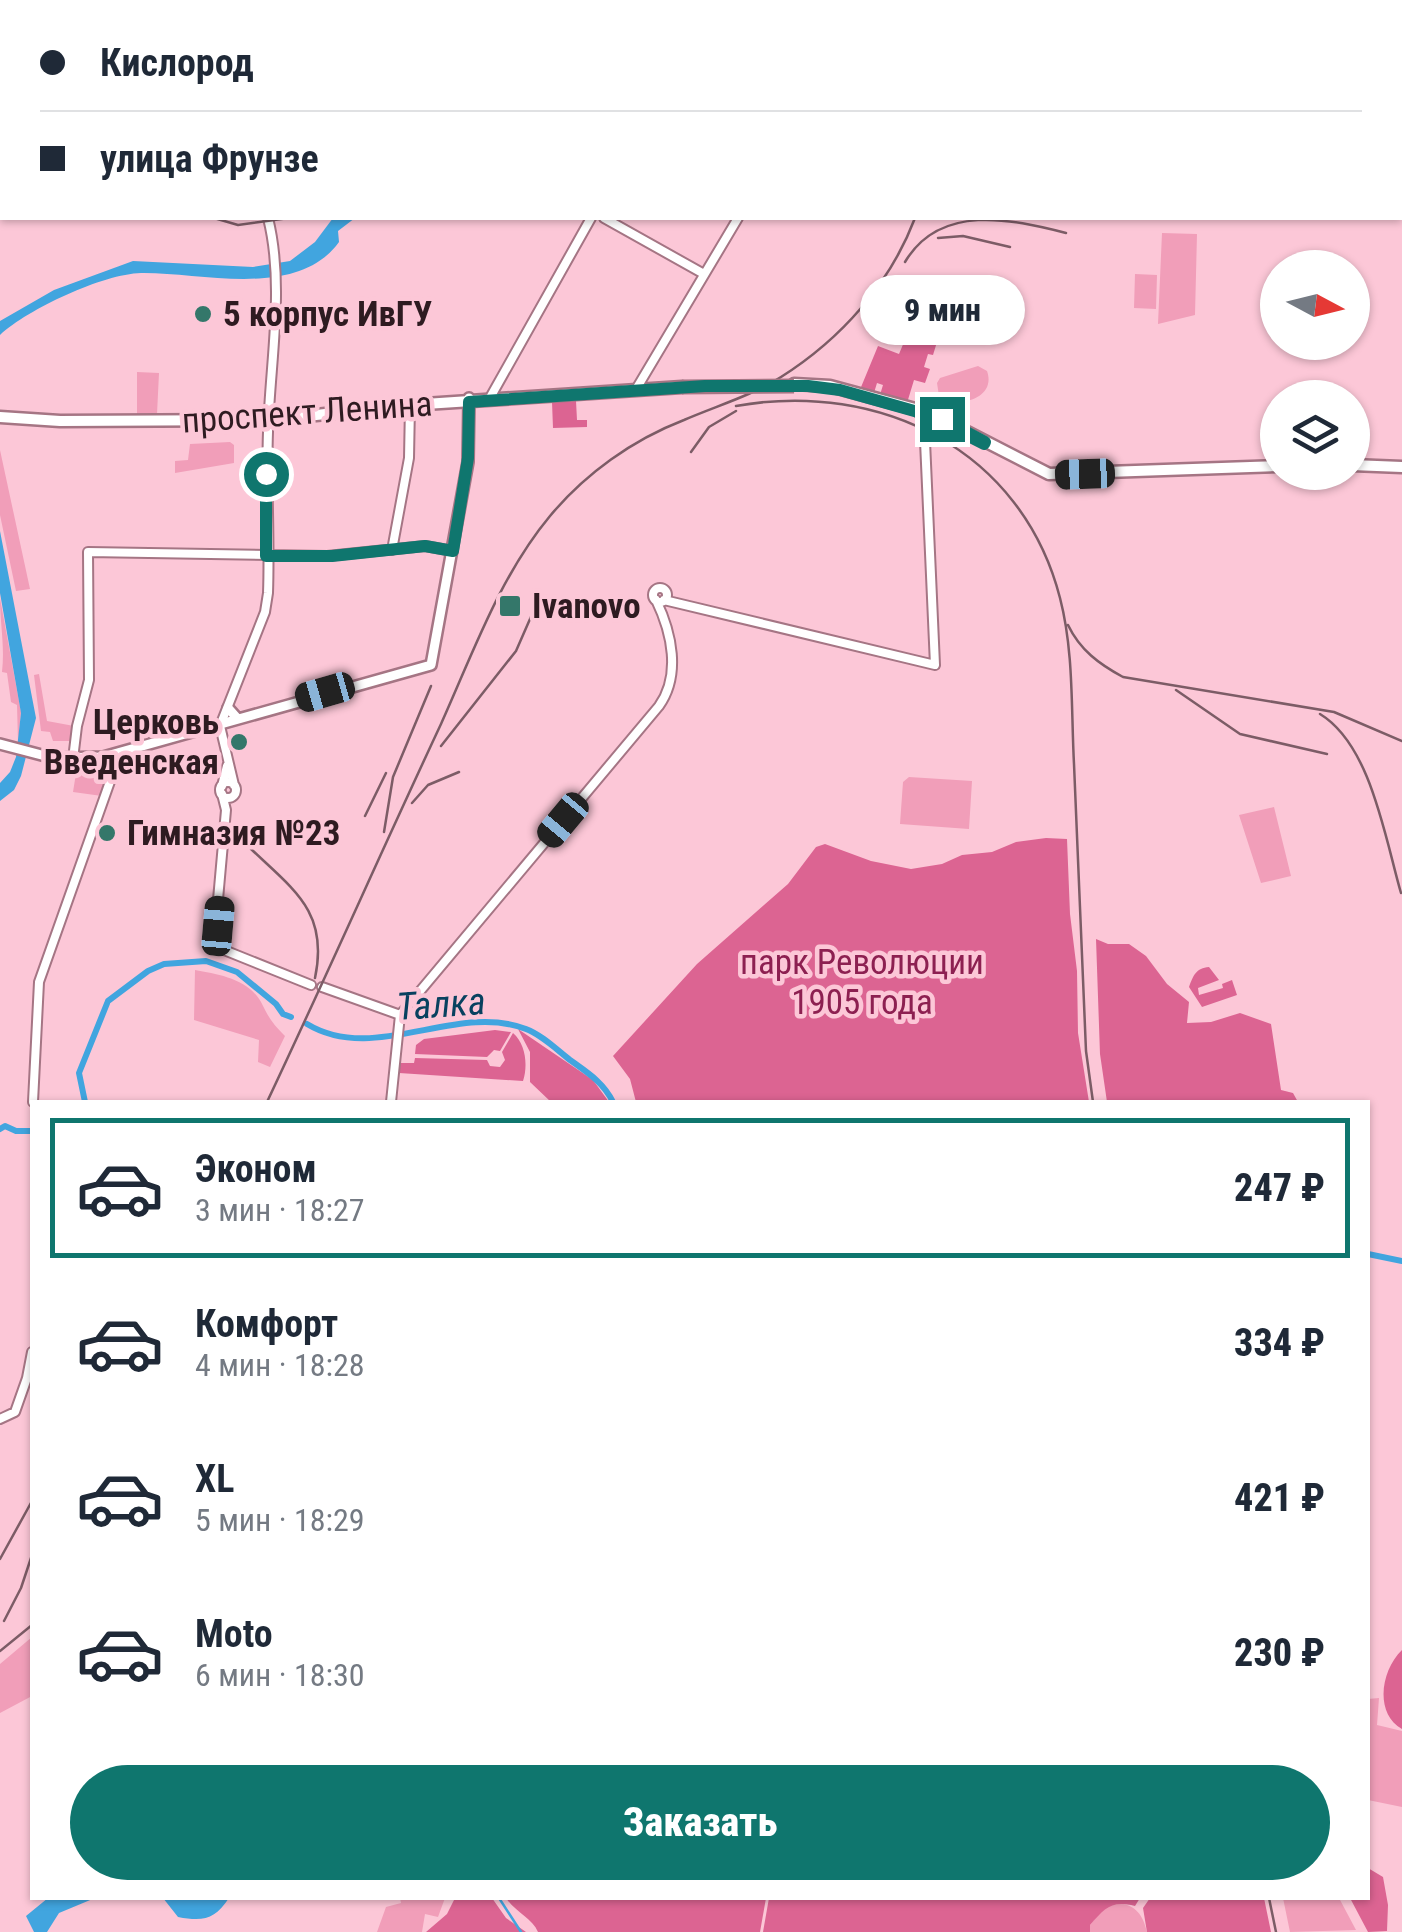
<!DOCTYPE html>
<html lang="ru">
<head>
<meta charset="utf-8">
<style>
  :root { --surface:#fff; --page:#f2f2f3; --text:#1f2937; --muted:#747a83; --line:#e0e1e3; --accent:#0f766e }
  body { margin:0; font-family:"Roboto Condensed",sans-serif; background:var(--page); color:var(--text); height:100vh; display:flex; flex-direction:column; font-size:38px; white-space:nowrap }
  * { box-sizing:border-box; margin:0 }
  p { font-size:32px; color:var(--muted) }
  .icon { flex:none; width:55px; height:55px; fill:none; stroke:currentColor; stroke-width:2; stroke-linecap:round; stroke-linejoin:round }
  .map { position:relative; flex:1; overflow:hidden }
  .drawer { position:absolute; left:30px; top:1100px; width:1340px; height:800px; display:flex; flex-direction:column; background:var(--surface); border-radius:0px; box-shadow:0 2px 8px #0004 }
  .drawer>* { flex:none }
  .guide { position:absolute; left:0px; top:0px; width:1402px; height:220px; box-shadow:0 2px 8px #0004; display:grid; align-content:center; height:220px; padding:0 40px; background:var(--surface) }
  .needle { width:65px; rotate:97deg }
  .controls { position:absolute; left:1260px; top:250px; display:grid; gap:20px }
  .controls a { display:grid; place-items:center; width:110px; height:110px; border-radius:50%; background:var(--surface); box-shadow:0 2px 8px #0004; font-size:50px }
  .end { position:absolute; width:45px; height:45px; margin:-22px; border:12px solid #0f766e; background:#fff; box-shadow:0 0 0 5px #fff }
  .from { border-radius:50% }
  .bubble { position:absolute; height:70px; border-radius:35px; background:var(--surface); box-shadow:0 2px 8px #0004; font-size:32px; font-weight:800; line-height:70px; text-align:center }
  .car { position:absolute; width:30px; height:60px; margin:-30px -15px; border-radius:12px; box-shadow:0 0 8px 2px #0007; background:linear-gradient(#222 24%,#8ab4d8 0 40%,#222 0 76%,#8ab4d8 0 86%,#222 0) }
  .guide b { display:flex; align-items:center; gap:35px; height:95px; font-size:38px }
  .guide b+b { border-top:2px solid var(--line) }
  .guide i { width:25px; height:25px; background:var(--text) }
  ul { padding:18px 0 0; list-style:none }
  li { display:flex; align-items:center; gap:30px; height:140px; margin:0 20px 15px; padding:0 20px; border:5px solid transparent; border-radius:0px }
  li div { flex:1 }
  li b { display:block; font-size:38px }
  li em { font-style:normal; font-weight:800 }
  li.on { border-color:var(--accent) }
  li>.icon { width:90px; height:90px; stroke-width:1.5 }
  .primary-button { display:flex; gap:20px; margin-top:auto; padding:20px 40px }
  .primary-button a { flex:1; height:115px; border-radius:60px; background:var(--accent); color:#fff; font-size:40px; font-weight:800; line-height:115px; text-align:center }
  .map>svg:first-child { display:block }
  .green { fill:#f19eb9 }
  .forest { fill:#dc6492 }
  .water { fill:#41a5df }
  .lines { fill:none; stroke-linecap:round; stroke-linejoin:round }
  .stream { stroke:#41a5df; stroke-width:2.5 }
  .river { stroke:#41a5df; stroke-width:6 }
  .secondary-casing { stroke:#a57584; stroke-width:12 }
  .primary-casing { stroke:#a57584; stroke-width:14 }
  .trunk-casing { stroke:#a57584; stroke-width:15 }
  .secondary { stroke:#fff; stroke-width:8 }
  .primary { stroke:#fff; stroke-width:9 }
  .trunk { stroke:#fff; stroke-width:10 }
  .rail { stroke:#7c5c66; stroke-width:2.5 }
  .trunk-bridge-casing { stroke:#a57584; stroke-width:15; stroke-linecap:butt }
  .trunk-bridge { stroke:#fff; stroke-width:10 }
  .route { stroke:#0f766e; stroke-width:12 }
  .poi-dot { fill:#34776a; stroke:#fcc7d7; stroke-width:4 }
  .labels { text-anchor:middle; stroke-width:9; stroke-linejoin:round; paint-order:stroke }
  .poi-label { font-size:35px; font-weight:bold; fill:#2e1b21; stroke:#fcc7d7; text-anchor:start }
  .street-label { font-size:35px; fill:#2e1b21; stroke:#fcc7d7 }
  .park-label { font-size:35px; fill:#8d2051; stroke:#fcc7d7 }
  .water-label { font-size:38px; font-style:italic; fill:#08415f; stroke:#fcc7d7 }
</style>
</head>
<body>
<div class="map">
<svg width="1402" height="1932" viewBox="0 0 1402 1932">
  <rect width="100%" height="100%" fill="#fcc7d7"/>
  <path class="green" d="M1162 233 1197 234 1195 315 1158 324Z
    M1135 274 1157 275 1156 309 1134 308Z
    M978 366 987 371C997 399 957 409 939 396L937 383 940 378Z
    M137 372 159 373 157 414H137Z
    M230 442 234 445V463L175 473V461L188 460 190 444Z
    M0 450 30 589 16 591 0 515Z
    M0 598 21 712 18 743 17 705 11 702 7 673 2 672C5 646 0 624 0 598Z
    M39 674 47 721 74 726 70 741H53L50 732 41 731 34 675Z
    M114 759 104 767 106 770 113 766 102 796 73 792 77 767 79 774 90 775 91 767 85 764Z
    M909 777 972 781 969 829 900 824 903 782Z
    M1274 807 1291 876 1261 883 1239 815Z
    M195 970C218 974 248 979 261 1002 269 1018 272 1023 285 1036L270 1067 258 1062 259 1040 194 1020Z
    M32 1637V1696L0 1713V1664Z
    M1379 1698 1377 1725 1402 1731V1807L1368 1800V1699Z
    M400 1898H445L438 1917 425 1914 422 1932H377L386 1907 401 1903Z
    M1283 1898H1339L1356 1930 1290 1932Z
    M1118 1903C1136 1905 1143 1915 1147 1932H1090V1925L1105 1906Z"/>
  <path class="forest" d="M907 335 937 342 933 355 928 354 924 367 930 369 925 383 914 380 907 403 879 398 883 385 877 383 873 396 859 392 878 346 899 354Z
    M576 401 577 420H587V427L553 428 552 402Z
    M1046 838 1067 839 1070 914 1077 971 1078 1033 1089 1102H636L630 1079 613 1056 697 964 788 884 816 847 825 844 871 861 911 869 942 864 962 855 992 852 1016 842Z
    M1096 939 1108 944H1129L1146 956 1167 984 1189 1002 1187 1023 1211 1022 1240 1013 1271 1024 1281 1090 1293 1093 1298 1102H1107L1100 1054Z
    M1209 967 1219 980 1198 988 1199 995 1223 988 1222 984 1232 980 1237 995 1202 1007 1189 987C1193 976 1196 968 1209 967Z
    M518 1029 593 1080 609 1102H551L530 1082V1052Z
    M495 1030 511 1032 500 1051 494 1050 487 1057 415 1054 416 1045 424 1039Z
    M513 1033C526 1044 528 1066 523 1081L399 1073 400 1063H414L415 1058 487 1060 490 1066 500 1067 505 1060 502 1052Z
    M1402 1650V1729C1374 1713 1381 1670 1402 1650Z
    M1368 1868 1383 1877 1388 1905 1387 1931 1368 1932 1350 1898H1368Z
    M455 1898H492L506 1918 526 1932H426L447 1914Z
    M506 1898H766L760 1932H538C532 1918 515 1912 506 1898Z
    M769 1898H1140L1135 1906C1111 1900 1105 1908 1090 1925V1932H763Z
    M1150 1898H1264L1271 1932H1147L1143 1908Z"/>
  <path class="water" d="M333 218H355L338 231 339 242C297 300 201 272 141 273 103 274 28 309 0 335V321L54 290 133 261 253 267 290 261 315 242Z
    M0 531 36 718 21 776 14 790 0 801V783L10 772 16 757 21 713 0 593Z
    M48 1898H95L59 1913 47 1932H34L26 1916Z
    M163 1898H229C215 1919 204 1922 178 1917Z"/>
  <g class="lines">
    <path class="stream" d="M499 1898 521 1932"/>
    <path class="river" d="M307 1024C375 1065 456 1002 526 1029 542 1035 557 1050 570 1060 588 1073 603 1082 613 1102
      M85 1102 79 1073 108 1001 148 971 164 964 206 961 237 972 276 1004 283 1014 291 1017
      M0 1129 5 1126 16 1131H32
      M1368 1254 1402 1261"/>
    <g class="secondary-casing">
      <path id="secondary" d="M209 0 212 2
        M191 2 194 0
        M735 2 737 0
        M1400 92H1402
        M0 161 2 159
        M604 218 704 274
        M635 391 738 218
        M491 396 591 218
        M392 550 409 458 410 405
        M653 595a7 7 0 1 1 14 0a7 7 0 1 1-14 0Z
        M664 600 935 665 925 441 923 419 918 412
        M73 759 77 726 89 680 88 552 327 556 425 546 453 551
        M220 790a8 8 0 1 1 16 0a8 8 0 1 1-16 0Z
        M234 785 220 726 265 612 268 593C270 539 266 485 268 432 270 362 285 286 268 218
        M222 786 227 766
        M222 794 226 810 215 933 219 948 311 985
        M322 987 403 1016
        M33 1102 39 982 118 759 117 754
        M391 1102 400 1015 659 706C681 675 672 633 656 600
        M0 1419 15 1412 27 1378 32 1352"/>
    </g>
    <g class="primary-casing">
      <path id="primary" d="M228 708 236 717
        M0 744 53 758 103 757 431 665 468 462 469 398"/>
    </g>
    <g class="trunk-casing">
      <path id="trunk" d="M794 384 830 386 930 413 1049 474 1278 466
        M0 417 60 421 269 420 410 405 682 387
        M1352 465 1402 467"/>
    </g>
    <use href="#secondary" class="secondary"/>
    <use href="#primary" class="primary"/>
    <use href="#trunk" class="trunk"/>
    <path class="rail" d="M417 0 418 2
      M957 0V2
      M196 2 198 0
      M1044 2 1046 0
      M214 218 238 225 289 218
      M938 238 963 236 1010 247
      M905 262C940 203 1011 219 1066 233
      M736 406C880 380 1022 450 1060 598 1074 652 1071 709 1074 764 1078 860 1082 955 1086 1051L1093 1102
      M691 452 709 427 736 411
      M1068 625C1080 650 1099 664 1123 677L1334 712 1402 741
      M1176 690 1240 734 1327 754
      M1320 714C1371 745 1385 838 1401 893
      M441 746 516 651 537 603
      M412 803 428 785 459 772
      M365 816 386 773
      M384 832 393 777 431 686
      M251 849C294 890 329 912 315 978
      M267 1102C326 977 382 850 441 724 473 653 500 576 550 516 585 474 632 440 684 420 716 406 751 396 781 377 841 339 890 284 915 218
      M0 1559 32 1501
      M4 1621 21 1588 32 1555
      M0 1651 32 1625
      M1269 1898 1276 1932"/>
    <g class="trunk-bridge-casing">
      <path id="trunk-bridge" d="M682 387 794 386"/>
    </g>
    <use href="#trunk-bridge" class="trunk-bridge"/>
  </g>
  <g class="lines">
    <path class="route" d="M266 474V556H332L425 546 453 551 468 458 469 402 705 386H808L840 390 925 414 984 444 985 442 942 419"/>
  </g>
  <g class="poi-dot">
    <circle cx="203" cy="314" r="10"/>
    <rect x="498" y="594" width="24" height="24" rx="5"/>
    <circle cx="239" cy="742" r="10"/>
    <circle cx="107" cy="833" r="10"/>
  </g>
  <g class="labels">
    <g class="poi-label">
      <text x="223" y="326">5 корпус ИвГУ</text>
      <text x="532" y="618">Ivanovo</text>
      <text x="219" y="734" text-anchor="end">Церковь<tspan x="219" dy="40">Введенская</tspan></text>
      <text x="127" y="845">Гимназия №23</text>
    </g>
    <g class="street-label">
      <text transform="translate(307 412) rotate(-4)" y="12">проспект Ленина</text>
    </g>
    <g class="park-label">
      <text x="862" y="974">парк Революции<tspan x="862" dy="40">1905 года</tspan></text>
    </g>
    <g class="water-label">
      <text transform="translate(441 1004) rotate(-4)" y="13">Талка</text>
    </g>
  </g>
</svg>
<div class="controls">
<a><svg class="needle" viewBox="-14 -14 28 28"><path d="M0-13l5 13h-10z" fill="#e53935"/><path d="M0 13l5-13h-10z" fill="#747a83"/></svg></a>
<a><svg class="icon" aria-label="layers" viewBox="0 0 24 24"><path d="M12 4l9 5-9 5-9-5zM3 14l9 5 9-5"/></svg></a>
</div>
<i class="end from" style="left:266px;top:474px"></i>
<i class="end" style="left:942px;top:419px"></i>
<div class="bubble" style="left:860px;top:275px;width:165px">9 мин</div>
<i class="car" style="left:1085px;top:474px;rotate:268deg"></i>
<i class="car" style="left:325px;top:692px;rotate:254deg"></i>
<i class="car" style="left:563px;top:820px;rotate:220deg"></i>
<i class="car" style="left:218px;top:926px;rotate:5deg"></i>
<div class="guide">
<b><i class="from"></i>Кислород</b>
<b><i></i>улица Фрунзе</b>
</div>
<section class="drawer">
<ul>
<li class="on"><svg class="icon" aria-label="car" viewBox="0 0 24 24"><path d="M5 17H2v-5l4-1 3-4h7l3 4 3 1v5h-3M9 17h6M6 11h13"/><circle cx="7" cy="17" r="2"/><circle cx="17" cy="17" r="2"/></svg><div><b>Эконом</b><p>3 мин · 18:27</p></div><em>247 ₽</em></li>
<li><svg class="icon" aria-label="car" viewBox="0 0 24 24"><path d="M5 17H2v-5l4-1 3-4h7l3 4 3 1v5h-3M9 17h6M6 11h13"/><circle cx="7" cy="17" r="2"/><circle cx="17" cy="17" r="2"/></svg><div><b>Комфорт</b><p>4 мин · 18:28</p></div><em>334 ₽</em></li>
<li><svg class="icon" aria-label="car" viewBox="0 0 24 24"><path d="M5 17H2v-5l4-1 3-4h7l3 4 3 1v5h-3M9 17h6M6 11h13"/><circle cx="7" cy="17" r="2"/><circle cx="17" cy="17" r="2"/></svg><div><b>XL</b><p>5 мин · 18:29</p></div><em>421 ₽</em></li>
<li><svg class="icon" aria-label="car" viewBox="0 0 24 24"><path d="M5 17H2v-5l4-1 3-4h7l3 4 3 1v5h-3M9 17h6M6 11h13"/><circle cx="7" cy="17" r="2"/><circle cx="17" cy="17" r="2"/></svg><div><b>Moto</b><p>6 мин · 18:30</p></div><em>230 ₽</em></li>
</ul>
<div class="primary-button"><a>Заказать</a></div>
</section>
</div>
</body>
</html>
